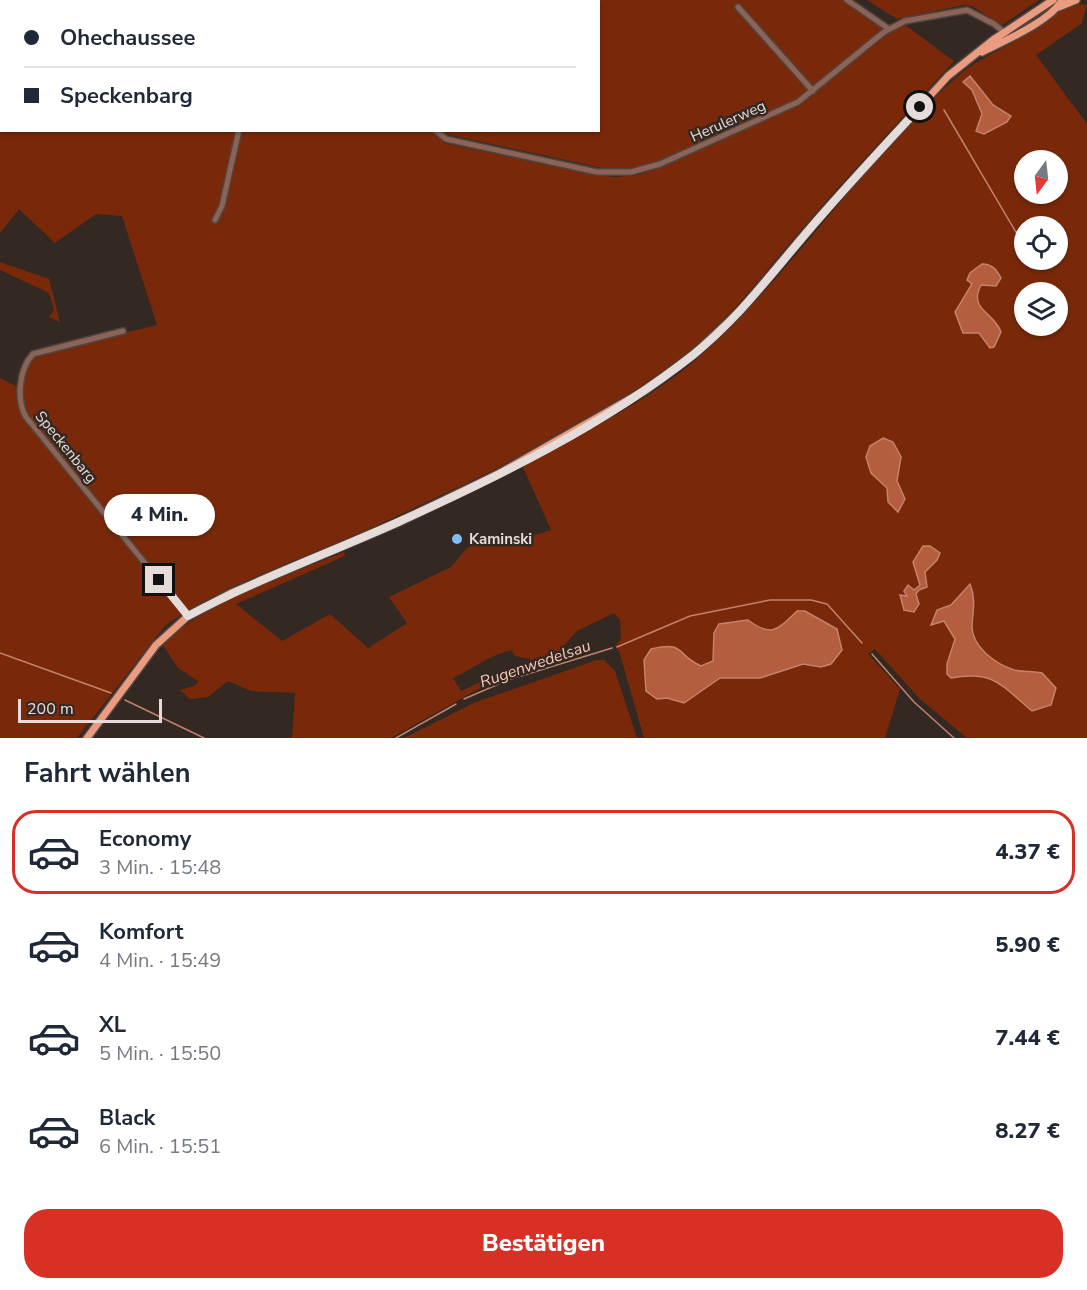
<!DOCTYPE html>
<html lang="de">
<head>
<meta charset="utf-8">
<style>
  :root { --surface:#fff; --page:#f2f2f3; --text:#1f2937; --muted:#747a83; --line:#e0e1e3; --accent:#d93025 }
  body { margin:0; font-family:"Nunito Sans",sans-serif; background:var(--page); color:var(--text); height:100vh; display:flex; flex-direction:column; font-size:22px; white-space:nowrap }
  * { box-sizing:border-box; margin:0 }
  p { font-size:20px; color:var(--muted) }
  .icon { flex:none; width:33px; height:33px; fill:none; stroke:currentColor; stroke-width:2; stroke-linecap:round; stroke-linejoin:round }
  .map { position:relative; height:738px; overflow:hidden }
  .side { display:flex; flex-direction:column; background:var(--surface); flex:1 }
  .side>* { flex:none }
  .hud { position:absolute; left:0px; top:0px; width:600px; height:132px; box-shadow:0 2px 4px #0004; display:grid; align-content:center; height:132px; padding:0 24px; background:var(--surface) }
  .needle { width:39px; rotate:195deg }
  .buttons { position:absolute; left:1014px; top:150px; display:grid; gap:12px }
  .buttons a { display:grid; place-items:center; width:54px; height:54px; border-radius:50%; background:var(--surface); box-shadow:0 2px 4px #0004; font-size:30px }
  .scale { position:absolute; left:18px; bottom:15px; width:144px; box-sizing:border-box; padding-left:6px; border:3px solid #e5dcd9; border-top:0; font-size:16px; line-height:21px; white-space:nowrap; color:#e5dcd9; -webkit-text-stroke:4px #342823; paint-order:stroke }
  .end { position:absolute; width:27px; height:27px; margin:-14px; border:8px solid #e5dcd9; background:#111; box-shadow:0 0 0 3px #111 }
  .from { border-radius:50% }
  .bubble { position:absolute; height:42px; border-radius:21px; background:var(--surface); box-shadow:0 2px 4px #0004; font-size:20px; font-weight:800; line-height:42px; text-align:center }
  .hud b { display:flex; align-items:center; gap:21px; height:57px; font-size:22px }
  .hud b+b { border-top:2px solid var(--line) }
  .hud i { width:15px; height:15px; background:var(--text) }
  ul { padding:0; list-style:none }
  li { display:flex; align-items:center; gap:18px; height:84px; margin:0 12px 9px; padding:0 12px; border:3px solid transparent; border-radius:24px }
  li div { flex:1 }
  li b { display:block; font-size:22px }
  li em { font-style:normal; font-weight:800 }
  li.selected { border-color:var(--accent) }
  li>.icon { width:54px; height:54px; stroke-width:1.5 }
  h2 { padding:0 24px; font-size:27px; line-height:72px }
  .primary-button { display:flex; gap:12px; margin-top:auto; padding:12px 24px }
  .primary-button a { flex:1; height:69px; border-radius:24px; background:var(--accent); color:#fff; font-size:24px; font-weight:800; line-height:69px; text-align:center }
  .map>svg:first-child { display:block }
  .green { fill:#792909; fill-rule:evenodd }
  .water { fill:#b45d3f; stroke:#c3836d; stroke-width:1.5 }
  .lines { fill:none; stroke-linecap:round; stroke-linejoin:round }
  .stream { stroke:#c3836d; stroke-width:1.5 }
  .minor-casing { stroke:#504540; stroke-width:8 }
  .major-casing { stroke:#504540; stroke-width:10 }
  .minor { stroke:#8b6457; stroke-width:5 }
  .major { stroke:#eb9b80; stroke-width:7 }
  .route { stroke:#e5dcd9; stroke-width:8 }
  .poi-dot { fill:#80bdfa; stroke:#342823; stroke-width:2 }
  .labels { text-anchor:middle; stroke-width:5; stroke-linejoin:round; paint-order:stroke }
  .street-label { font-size:15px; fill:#e5dcd9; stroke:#342823 }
  .poi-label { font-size:15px; font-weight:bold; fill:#e5dcd9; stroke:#342823; text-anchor:start }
  .water-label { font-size:16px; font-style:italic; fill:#f9c8b8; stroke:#342823 }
</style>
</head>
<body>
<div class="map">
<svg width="1087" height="738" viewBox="0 0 1087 738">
  <rect width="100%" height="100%" fill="#342823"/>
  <path class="green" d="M0 0 410 1 2 2V130H598V2L507 0H842L884 29 809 91 790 103 644 167 621 169 602 168 441 133 443 143 595 175 616 177 637 175 655 169 794 107 889 33 905 25 954 61 818 210 736 307 691 350 644 385 496 469 374 527 229 588 188 610 165 626 77 738H0V378L22 389 28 365 35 355 157 325 122 216 96 214 55 243 19 209 0 233Z
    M867 0H1039L1002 25 972 6 964 5 897 19Z
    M1078 4 1087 5 1082 23 1036 55 1087 124V738H967L920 699 875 649 868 654 900 689 885 738H644L619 651 615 646 621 639 620 620 614 613 577 631 562 648 588 653 482 687 391 738H292L295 693 251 691 228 681 208 697 190 699 180 690 196 685 198 681 178 668 163 645C210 597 283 577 344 552L345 556 236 604 282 641 330 614 368 648 407 623 389 597 451 567 467 548 491 534 500 546 551 530 523 467C582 431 648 403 700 356 794 272 863 160 958 76 973 63 990 55 1008 45 1027 33 1046 20 1065 8ZM976 87 993 105 999 107 1007 122 984 134 982 115 972 90ZM1024 160H1058V194H1024ZM1024 226H1058V260H1024ZM1024 292H1058V326H1024ZM797 611 842 650 821 667 803 664 760 678H720L685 702 667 698 644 660 651 649C686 641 674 654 701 667L713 661 714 633 748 620C772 638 777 630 797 611ZM511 650 515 656 530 659 531 665 489 678 461 691 453 678C474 668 488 656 511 650Z
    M0 262 49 279 60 322 49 317 54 310 49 293 0 270Z
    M597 660H604L615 671 637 738H404L476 702Z"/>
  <path class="water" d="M970 76 993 105 1011 116 1007 122 984 134 976 131 982 114 972 90 963 82Z
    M982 264C992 264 996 269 1001 278L996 286 981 285C968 310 994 312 1001 332L994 347 990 348 979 333H963L955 312 972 284 967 280 970 273Z
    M883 438 893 442 901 457 897 481 905 499 898 512 888 502 887 488 871 473 866 457 870 446Z
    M923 546H930L940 553 937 560 925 572 927 587 919 590 916 594 919 604 914 612 904 610 900 595 907 596 904 591 908 585 914 590 920 585 913 562Z
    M970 584C976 598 973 611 972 625 971 647 996 664 1014 670 1023 672 1033 671 1042 673L1056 688 1051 705 1032 711C1001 685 994 670 951 678L947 674V664L955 639 944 621 931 625 937 610 951 605Z
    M797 611H805L837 629 842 650 831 664 821 667 803 664 760 678H720L684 703 667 698 657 699 646 691 644 660 651 649C687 641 674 654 701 666L713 661 714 633 719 624 748 620C772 638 777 630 797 611Z"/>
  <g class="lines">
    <path class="stream" d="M944 110 1020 239
      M617 647 690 616 770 600H811L827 604 862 643
      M0 653 111 693
      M872 654 914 702 954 738
      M464 699 508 680 612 648
      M125 700 204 738
      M396 738 456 704"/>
    <g class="minor-casing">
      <path id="minor" d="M375 0 376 2
        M847 0 889 29
        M259 2 262 0
        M738 7 813 91
        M435 130 446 139 597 172H631L660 164 798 102 884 32 905 21 967 10 994 24 1006 34
        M215 220 222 206 239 130
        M123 331 33 354C19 369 16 400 26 417L188 616"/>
    </g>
    <g class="major-casing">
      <path id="major" d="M1059 7 1076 0
        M982 52C1004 41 1051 21 1062 0
        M87 738 156 645 188 616 231 593 397 523 498 474 647 389 694 354 740 311 822 214 948 76 993 40 1053 0"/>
    </g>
    <use href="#minor" class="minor"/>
    <use href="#major" class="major"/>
  </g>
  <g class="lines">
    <path class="route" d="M159 580 188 616C255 580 327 554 396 523 498 477 604 425 693 355 742 316 780 262 822 215 854 178 887 143 920 107"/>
  </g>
  <circle class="poi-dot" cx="457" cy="539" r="6"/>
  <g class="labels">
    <g class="street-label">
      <text transform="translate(728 121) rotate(-24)" y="5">Herulerweg</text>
      <text transform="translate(66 447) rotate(51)" y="5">Speckenbarg</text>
    </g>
    <g class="poi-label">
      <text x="469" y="544">Kaminski</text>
    </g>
    <g class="water-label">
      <text transform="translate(535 663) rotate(-19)" y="6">Rugenwedelsau</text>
    </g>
  </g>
</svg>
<div class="buttons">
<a><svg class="needle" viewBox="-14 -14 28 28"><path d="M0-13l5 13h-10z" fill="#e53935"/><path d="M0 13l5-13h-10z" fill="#747a83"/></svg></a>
<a><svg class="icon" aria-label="locate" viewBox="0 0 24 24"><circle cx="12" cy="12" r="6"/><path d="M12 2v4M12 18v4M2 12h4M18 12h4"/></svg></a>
<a><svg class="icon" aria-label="layers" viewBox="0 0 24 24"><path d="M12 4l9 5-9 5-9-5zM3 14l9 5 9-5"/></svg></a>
</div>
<div class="scale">200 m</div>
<i class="end from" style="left:920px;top:107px"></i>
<i class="end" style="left:159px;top:580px"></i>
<div class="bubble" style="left:104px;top:494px;width:111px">4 Min.</div>
<div class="hud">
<b><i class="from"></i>Ohechaussee</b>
<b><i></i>Speckenbarg</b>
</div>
</div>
<section class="side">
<h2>Fahrt wählen</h2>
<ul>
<li class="selected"><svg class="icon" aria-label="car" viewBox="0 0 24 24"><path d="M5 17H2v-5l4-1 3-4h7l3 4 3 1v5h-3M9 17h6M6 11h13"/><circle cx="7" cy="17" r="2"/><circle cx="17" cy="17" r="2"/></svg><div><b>Economy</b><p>3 Min. · 15:48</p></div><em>4.37 €</em></li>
<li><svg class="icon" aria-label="car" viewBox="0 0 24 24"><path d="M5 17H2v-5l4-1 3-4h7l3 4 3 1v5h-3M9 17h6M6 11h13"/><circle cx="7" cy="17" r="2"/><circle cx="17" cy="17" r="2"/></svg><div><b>Komfort</b><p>4 Min. · 15:49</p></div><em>5.90 €</em></li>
<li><svg class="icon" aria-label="car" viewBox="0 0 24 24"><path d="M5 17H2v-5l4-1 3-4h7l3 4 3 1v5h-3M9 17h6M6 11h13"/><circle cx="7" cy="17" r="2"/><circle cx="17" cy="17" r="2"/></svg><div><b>XL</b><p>5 Min. · 15:50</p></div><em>7.44 €</em></li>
<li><svg class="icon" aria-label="car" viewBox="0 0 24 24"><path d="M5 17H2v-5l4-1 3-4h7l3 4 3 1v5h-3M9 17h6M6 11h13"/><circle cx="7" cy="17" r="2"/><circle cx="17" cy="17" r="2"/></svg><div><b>Black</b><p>6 Min. · 15:51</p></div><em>8.27 €</em></li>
</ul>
<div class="primary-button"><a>Bestätigen</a></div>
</section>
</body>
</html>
